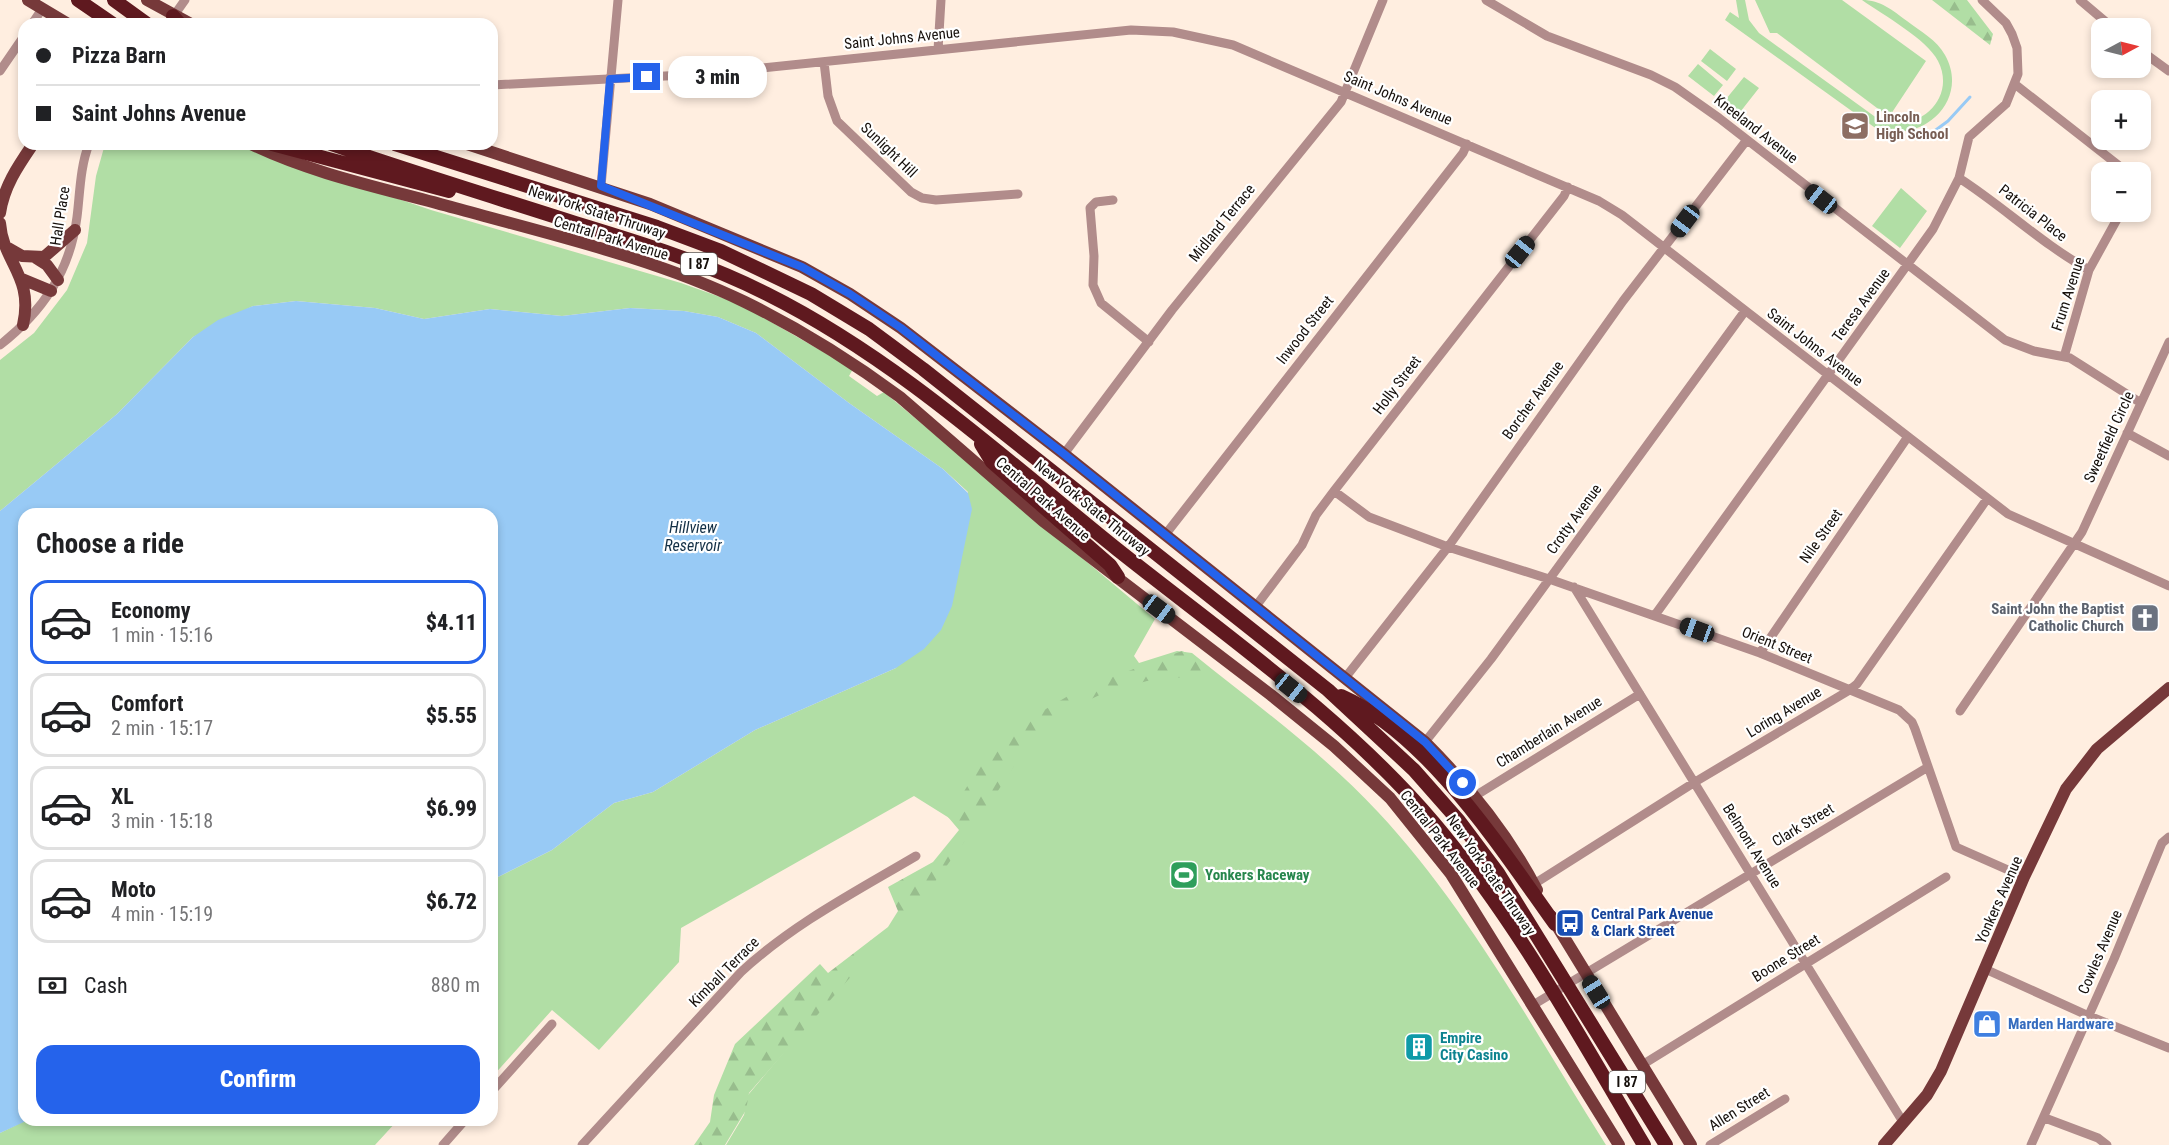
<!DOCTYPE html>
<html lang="en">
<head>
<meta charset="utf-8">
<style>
  :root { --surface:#fff; --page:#f6f6f6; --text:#202124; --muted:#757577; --line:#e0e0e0; --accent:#2563eb }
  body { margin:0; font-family:"Roboto Condensed",sans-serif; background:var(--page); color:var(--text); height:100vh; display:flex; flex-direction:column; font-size:22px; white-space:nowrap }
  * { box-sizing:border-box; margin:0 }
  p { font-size:20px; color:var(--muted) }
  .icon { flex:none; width:33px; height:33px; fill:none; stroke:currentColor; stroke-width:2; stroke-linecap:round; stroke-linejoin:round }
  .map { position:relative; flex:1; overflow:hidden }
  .details { position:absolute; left:18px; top:508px; width:480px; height:618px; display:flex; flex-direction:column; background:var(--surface); border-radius:18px; box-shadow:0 3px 9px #0003 }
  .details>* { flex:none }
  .guide { position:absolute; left:18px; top:18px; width:480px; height:132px; border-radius:18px; box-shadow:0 3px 9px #0003; display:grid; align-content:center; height:132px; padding:0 18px; background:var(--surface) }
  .needle { width:39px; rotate:83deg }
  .buttons { position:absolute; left:2091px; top:18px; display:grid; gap:12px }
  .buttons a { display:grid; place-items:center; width:60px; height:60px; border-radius:12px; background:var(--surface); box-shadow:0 3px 9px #0003; font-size:30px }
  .end { position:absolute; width:27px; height:27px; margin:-14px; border:8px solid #2563eb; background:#fff; box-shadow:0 0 0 3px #fff }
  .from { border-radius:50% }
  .bubble { position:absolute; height:42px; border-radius:18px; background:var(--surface); box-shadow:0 3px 9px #0003; font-size:20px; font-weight:800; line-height:42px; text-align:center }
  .car { position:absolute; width:18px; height:36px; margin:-18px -9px; border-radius:8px; box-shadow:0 0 4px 2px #0007; background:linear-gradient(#222 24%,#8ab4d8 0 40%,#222 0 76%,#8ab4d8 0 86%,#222 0) }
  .guide b { display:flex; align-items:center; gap:21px; height:57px; font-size:22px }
  .guide b+b { border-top:2px solid var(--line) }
  .guide i { width:15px; height:15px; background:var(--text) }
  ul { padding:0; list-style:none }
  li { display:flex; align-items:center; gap:18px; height:84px; margin:0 12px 9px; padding:0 6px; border:3px solid var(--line); border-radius:18px }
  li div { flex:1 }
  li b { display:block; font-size:22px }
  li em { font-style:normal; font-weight:800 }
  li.active { border-color:var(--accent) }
  li>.icon { width:54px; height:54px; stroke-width:1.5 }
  h2 { padding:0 18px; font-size:27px; line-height:72px }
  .pay { display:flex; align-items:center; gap:15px; height:66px; padding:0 18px; font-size:22px }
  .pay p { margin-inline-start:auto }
  .button { display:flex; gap:12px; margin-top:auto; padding:12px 18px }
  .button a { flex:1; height:69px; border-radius:18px; background:var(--accent); color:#fff; font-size:24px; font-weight:800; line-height:69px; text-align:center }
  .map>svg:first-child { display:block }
  .green { fill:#b1dea5 }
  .forest { fill:url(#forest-firs) }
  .water { fill:#98caf5 }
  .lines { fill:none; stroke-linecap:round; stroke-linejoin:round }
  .stream { stroke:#98caf5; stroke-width:3 }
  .minor { stroke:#b18c8b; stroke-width:9 }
  .major { stroke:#76393a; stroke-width:12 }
  .highway { stroke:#5f191f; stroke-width:14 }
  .route { stroke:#2563eb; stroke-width:8 }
  .labels { text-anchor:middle; stroke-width:4.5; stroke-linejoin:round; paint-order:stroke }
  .shield { fill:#fff; stroke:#5c5855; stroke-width:1.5 }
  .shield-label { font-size:14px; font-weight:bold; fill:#16100c }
  .street-label { font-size:15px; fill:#16100c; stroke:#fff }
  .education-label { font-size:15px; font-weight:bold; fill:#785e54; stroke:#fff; text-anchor:start }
  .worship-label { font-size:15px; font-weight:bold; fill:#5b616d; stroke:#fff; text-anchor:end }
  .leisure-label { font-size:15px; font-weight:bold; fill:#27864d; stroke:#fff; text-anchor:start }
  .transit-label { font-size:15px; font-weight:bold; fill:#164399; stroke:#fff; text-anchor:start }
  .shop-label { font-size:15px; font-weight:bold; fill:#366cbe; stroke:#fff; text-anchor:start }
  .culture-label { font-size:15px; font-weight:bold; fill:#0d838f; stroke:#fff; text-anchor:start }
  .water-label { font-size:16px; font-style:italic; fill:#132f45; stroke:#fff }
</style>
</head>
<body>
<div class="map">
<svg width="2169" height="1145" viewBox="0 0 2169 1145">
  <defs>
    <pattern id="forest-firs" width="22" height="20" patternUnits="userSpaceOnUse" patternTransform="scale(1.5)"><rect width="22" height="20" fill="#b1dea5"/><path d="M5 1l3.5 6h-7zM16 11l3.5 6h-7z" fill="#98bd8d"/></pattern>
  </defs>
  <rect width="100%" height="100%" fill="#ffeee0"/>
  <path class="green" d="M1736 0H1745L1749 20 1759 33 1874 116C1910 139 1959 102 1938 61 1927 39 1883 15 1862 0 1881 0 1892 10 1907 21 1920 31 1937 40 1945 55 1971 101 1920 147 1874 127L1725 20 1730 12 1739 18Z
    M1755 0H1842L1926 61 1889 117 1777 33H1770Z
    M1710 49 1736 69 1727 81 1701 61Z
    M1698 64 1723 85 1714 96 1688 76Z
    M1744 77 1759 88 1737 116 1722 104Z
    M105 144H246L258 151 431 210 681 283 740 304 853 369 849 376 877 396 884 392 1155 619 1134 656 1139 663 1177 651 1192 653C1255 704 1322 752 1378 812 1468 908 1536 1034 1606 1145H726L744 1115 748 1095 970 831 914 796 681 928 679 962 599 1050 552 1010 492 1077V880L552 850 614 803 653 792 755 730 896 668 968 492 943 469 849 403 756 333 718 317 684 311 630 308 562 316 490 309 424 319 375 308 296 301 253 306 193 337 117 414 0 511V360L34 333 67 290 87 243 96 176Z
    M1901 188 1927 211 1900 248 1872 226Z
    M26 1120 397 1121 375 1145H0V1133Z"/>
  <path class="forest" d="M1932 0H1967L1993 34 1990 45Z
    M1182 651 1191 655 1205 669 1195 676 1147 681 1104 693 1078 705 1034 735 972 831 900 930 868 957 749 1093 746 1110 725 1145H694L710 1122 714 1095 735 1044 820 964 828 973 888 927 898 911 888 887 933 862 959 830 948 817 998 737 1080 689Z"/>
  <path class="water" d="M296 301 375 308 424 319 490 309 562 316 630 308 684 311 718 317 756 333 849 403 943 469 968 493 972 509 952 606 941 630 924 649 896 668 755 730 653 792 614 803 552 850 492 880V514H24L26 1121 0 1133V511L117 414 193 337 218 320 253 306Z"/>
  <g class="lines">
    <path class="stream" d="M1929 135 1948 121 1970 97"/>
    <path class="minor" d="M1486 0 1547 36 1651 75 1675 87 1719 118 2005 340 2034 351 2070 358 2141 403
      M2080 0 2113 28
      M32 24 42 9
      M168 24 185 0
      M938 50 941 0
      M2140 50 2169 71
      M824 62 828 96 837 121 911 192 922 198 936 200 1018 194
      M0 71 24 36
      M492 85 703 74 1131 30 1173 32 1233 45 1599 201 1622 215 2008 514 2169 586
      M2016 85 2127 172
      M1959 178C2004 207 2042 244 2089 270
      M601 186 618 0
      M1113 200 1096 202 1090 208 1094 256 1093 285 1101 303 1149 342
      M0 345C42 312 70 272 77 217 80 193 80 167 89 144
      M2064 357 2089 270 2121 212
      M2127 433 2169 456
      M1064 454 1172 310 1341 102 1383 0
      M1334 491 1369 517 1448 547 1549 579 1760 653 1899 710 1912 722 1915 729 1956 847 2024 877
      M1165 535 1463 153 1467 144
      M1574 587 1903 1122
      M1256 606 1302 545 1316 515 1334 491 1564 196 1568 187
      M1655 615 1933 229 1959 178 1969 137 2006 104 2018 74 2017 48 2012 34 2006 23 1982 0
      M1760 653 1907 438
      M1345 678 1448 547 1623 301 1746 141
      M1960 711 2082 532 2169 342
      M1425 742 1491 659 1745 311
      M1475 796 1640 694
      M1534 884 1695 782 1848 691 1857 684 1987 499
      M1985 969 2089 1016 2169 1048
      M1533 1005 1928 767
      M1642 1065 1946 877
      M492 1091 552 1024
      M2045 1118 2098 1138 2107 1145
      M443 1145 465 1120
      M582 1145 741 972C793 924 855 892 916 856
      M1710 1145 1785 1099
      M2031 1145 2114 959 2162 843 2169 837"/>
    <path class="major" d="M28 0 68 24
      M147 0 191 24
      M251 144C315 175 387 189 455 208 552 235 654 258 745 302 800 329 851 361 900 397L1043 521 1271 695 1334 746 1390 798 1451 874 1619 1145
      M467 144 650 204 802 267 850 294 901 328 1064 454 1425 742C1469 786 1508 834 1537 890
      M0 213C4 186 18 166 33 144
      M0 223C3 263 34 276 23 325
      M8 248 22 256 44 257 75 230
      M36 258 47 265 58 280
      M22 279 51 291
      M1551 916 1691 1145
      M1884 1145 1927 1095 1941 1071 2024 877 2066 789 2097 749 2169 688"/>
    <path class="highway" d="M78 0 113 24
      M114 0 147 24
      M173 16 180 24
      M272 144 449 191
      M331 144C412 172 494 197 575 223 641 243 706 263 767 294 897 359 1006 460 1118 550 1225 635 1346 719 1434 823 1517 921 1579 1036 1644 1145
      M395 144 657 227 721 251 811 294 869 329 923 369 1328 690 1414 770 1459 821 1498 873 1666 1145
      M981 444 992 462 1110 565 1118 577
      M1341 696C1428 734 1501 849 1555 924"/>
  </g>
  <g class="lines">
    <path class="route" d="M647 77 610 79 601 186 802 267 850 294 901 328 1064 454 1425 742 1463 783"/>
  </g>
  <defs>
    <g id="school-square" transform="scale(1.5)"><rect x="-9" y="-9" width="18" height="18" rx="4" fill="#8d6e63" stroke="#fff"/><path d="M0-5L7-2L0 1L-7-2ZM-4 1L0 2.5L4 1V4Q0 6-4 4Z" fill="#fff"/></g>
    <g id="church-square" transform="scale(1.5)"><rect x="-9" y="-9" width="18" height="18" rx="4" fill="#6b7280" stroke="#fff"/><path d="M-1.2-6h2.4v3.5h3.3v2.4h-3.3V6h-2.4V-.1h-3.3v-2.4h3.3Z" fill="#fff"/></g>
    <g id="stadium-square" transform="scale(1.5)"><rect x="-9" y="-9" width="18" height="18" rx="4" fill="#2e9e5b" stroke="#fff"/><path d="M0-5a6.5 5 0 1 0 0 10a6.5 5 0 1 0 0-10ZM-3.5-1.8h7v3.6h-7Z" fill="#fff"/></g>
    <g id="bus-square" transform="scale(1.5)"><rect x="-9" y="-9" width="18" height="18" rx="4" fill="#1a4fb4" stroke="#fff"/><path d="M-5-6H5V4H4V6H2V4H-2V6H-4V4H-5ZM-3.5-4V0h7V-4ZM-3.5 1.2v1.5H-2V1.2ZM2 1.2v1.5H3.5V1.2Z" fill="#fff"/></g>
    <g id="shop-square" transform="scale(1.5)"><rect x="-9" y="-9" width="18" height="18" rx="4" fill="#3f7fe0" stroke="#fff"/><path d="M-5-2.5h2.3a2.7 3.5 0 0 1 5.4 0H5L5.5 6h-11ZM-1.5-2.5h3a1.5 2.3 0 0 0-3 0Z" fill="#fff"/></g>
    <g id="building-square" transform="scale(1.5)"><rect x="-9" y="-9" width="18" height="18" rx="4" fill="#0f9aa8" stroke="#fff"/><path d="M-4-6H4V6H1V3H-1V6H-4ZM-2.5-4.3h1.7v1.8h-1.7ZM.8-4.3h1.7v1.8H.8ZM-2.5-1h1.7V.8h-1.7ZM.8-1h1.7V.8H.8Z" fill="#fff"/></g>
  </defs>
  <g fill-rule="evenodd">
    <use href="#school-square" x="1855" y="126"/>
    <use href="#church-square" x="2145" y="618"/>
    <use href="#stadium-square" x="1184" y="875"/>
    <use href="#bus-square" x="1570" y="923"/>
    <use href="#shop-square" x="1987" y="1024"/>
    <use href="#building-square" x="1419" y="1047"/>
  </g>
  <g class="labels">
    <g class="shield">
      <rect x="681" y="253" width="36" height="22" rx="4.5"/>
      <rect x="1609" y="1071" width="36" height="22" rx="4.5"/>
    </g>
    <g class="shield-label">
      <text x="699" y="269">I 87</text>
      <text x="1627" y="1087">I 87</text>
    </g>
    <g class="street-label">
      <text transform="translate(902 38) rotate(-6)" y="5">Saint Johns Avenue</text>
      <text transform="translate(1398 98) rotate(23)" y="5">Saint Johns Avenue</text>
      <text transform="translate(1756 129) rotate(38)" y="5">Kneeland Avenue</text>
      <text transform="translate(889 150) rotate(44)" y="5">Sunlight Hill</text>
      <text transform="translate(597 212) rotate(18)" y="5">New York State Thruway</text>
      <text transform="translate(2033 213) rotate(38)" y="5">Patricia Place</text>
      <text transform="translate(60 216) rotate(-81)" y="5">Hall Place</text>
      <text transform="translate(1222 223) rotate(-51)" y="5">Midland Terrace</text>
      <text transform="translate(611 238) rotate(17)" y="5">Central Park Avenue</text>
      <text transform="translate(2068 294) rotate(-72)" y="5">Frum Avenue</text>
      <text transform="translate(1861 305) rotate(-54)" y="5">Teresa Avenue</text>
      <text transform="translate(1305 330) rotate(-52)" y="5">Inwood Street</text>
      <text transform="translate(1815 347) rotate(38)" y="5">Saint Johns Avenue</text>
      <text transform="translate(1397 385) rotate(-53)" y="5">Holly Street</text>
      <text transform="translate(1533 400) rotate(-54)" y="5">Borcher Avenue</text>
      <text transform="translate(2109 437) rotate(-65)" y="5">Sweetfield Circle</text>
      <text transform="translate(1043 499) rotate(41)" y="5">Central Park Avenue</text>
      <text transform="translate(1092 508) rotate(39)" y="5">New York State Thruway</text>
      <text transform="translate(1574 519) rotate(-54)" y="5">Crotty Avenue</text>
      <text transform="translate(1821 536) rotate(-55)" y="5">Nile Street</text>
      <text transform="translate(1777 645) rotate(22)" y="5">Orient Street</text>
      <text transform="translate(1784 712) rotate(-31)" y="5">Loring Avenue</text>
      <text transform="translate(1549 732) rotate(-32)" y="5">Chamberlain Avenue</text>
      <text transform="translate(1803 825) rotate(-31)" y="5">Clark Street</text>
      <text transform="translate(1440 839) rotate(52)" y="5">Central Park Avenue</text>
      <text transform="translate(1752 846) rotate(58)" y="5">Belmont Avenue</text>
      <text transform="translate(1491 875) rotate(55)" y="5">New York State Thruway</text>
      <text transform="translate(1999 900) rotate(-66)" y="5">Yonkers Avenue</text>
      <text transform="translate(2100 952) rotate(-67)" y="5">Cowles Avenue</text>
      <text transform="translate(1786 958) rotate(-32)" y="5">Boone Street</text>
      <text transform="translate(724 972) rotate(-45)" y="5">Kimball Terrace</text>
      <text transform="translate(1739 1109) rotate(-32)" y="5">Allen Street</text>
    </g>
    <g class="education-label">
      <text x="1876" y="122">Lincoln<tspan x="1876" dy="17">High School</tspan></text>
    </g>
    <g class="worship-label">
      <text x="2124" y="614">Saint John the Baptist<tspan x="2124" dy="17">Catholic Church</tspan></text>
    </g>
    <g class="leisure-label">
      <text x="1205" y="880">Yonkers Raceway</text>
    </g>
    <g class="transit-label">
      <text x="1591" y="919">Central Park Avenue<tspan x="1591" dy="17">&amp; Clark Street</tspan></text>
    </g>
    <g class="shop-label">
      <text x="2008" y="1029">Marden Hardware</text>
    </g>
    <g class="culture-label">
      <text x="1440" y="1043">Empire<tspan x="1440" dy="17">City Casino</tspan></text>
    </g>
    <g class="water-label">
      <text x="693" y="533">Hillview<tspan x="693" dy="18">Reservoir</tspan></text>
    </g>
  </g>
</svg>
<div class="buttons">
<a><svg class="needle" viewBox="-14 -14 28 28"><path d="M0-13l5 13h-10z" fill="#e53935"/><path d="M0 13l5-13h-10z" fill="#757577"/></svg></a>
<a>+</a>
<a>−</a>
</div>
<i class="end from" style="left:1463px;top:783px"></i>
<i class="end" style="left:647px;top:77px"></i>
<div class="bubble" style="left:668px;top:56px;width:99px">3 min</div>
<i class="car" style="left:1821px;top:199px;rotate:308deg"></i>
<i class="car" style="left:1685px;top:221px;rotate:217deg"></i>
<i class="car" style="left:1520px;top:252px;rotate:39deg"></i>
<i class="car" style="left:1159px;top:609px;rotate:127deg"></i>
<i class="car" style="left:1697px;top:630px;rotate:290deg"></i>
<i class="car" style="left:1291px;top:688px;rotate:129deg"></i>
<i class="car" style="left:1596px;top:992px;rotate:328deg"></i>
<div class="guide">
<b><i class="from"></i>Pizza Barn</b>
<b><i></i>Saint Johns Avenue</b>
</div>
<section class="details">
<h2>Choose a ride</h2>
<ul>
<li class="active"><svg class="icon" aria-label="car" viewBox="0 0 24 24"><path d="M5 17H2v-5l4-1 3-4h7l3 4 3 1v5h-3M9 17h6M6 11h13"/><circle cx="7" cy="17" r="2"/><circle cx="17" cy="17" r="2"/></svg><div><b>Economy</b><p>1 min · 15:16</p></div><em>$4.11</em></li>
<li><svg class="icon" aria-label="car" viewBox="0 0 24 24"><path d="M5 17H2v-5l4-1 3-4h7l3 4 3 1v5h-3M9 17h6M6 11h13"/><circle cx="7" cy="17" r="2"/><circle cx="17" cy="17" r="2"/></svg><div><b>Comfort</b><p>2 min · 15:17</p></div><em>$5.55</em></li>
<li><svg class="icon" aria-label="car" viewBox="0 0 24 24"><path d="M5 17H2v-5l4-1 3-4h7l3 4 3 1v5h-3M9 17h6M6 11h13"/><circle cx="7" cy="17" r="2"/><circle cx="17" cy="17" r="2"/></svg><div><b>XL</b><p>3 min · 15:18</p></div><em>$6.99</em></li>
<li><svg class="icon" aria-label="car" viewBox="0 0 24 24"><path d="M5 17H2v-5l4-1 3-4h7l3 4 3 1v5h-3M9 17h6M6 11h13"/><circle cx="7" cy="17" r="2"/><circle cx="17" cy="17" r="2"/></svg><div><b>Moto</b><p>4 min · 15:19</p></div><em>$6.72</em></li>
</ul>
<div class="pay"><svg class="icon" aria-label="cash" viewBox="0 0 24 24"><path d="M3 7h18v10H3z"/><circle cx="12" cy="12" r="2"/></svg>Cash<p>880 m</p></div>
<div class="button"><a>Confirm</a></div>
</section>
</div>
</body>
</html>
